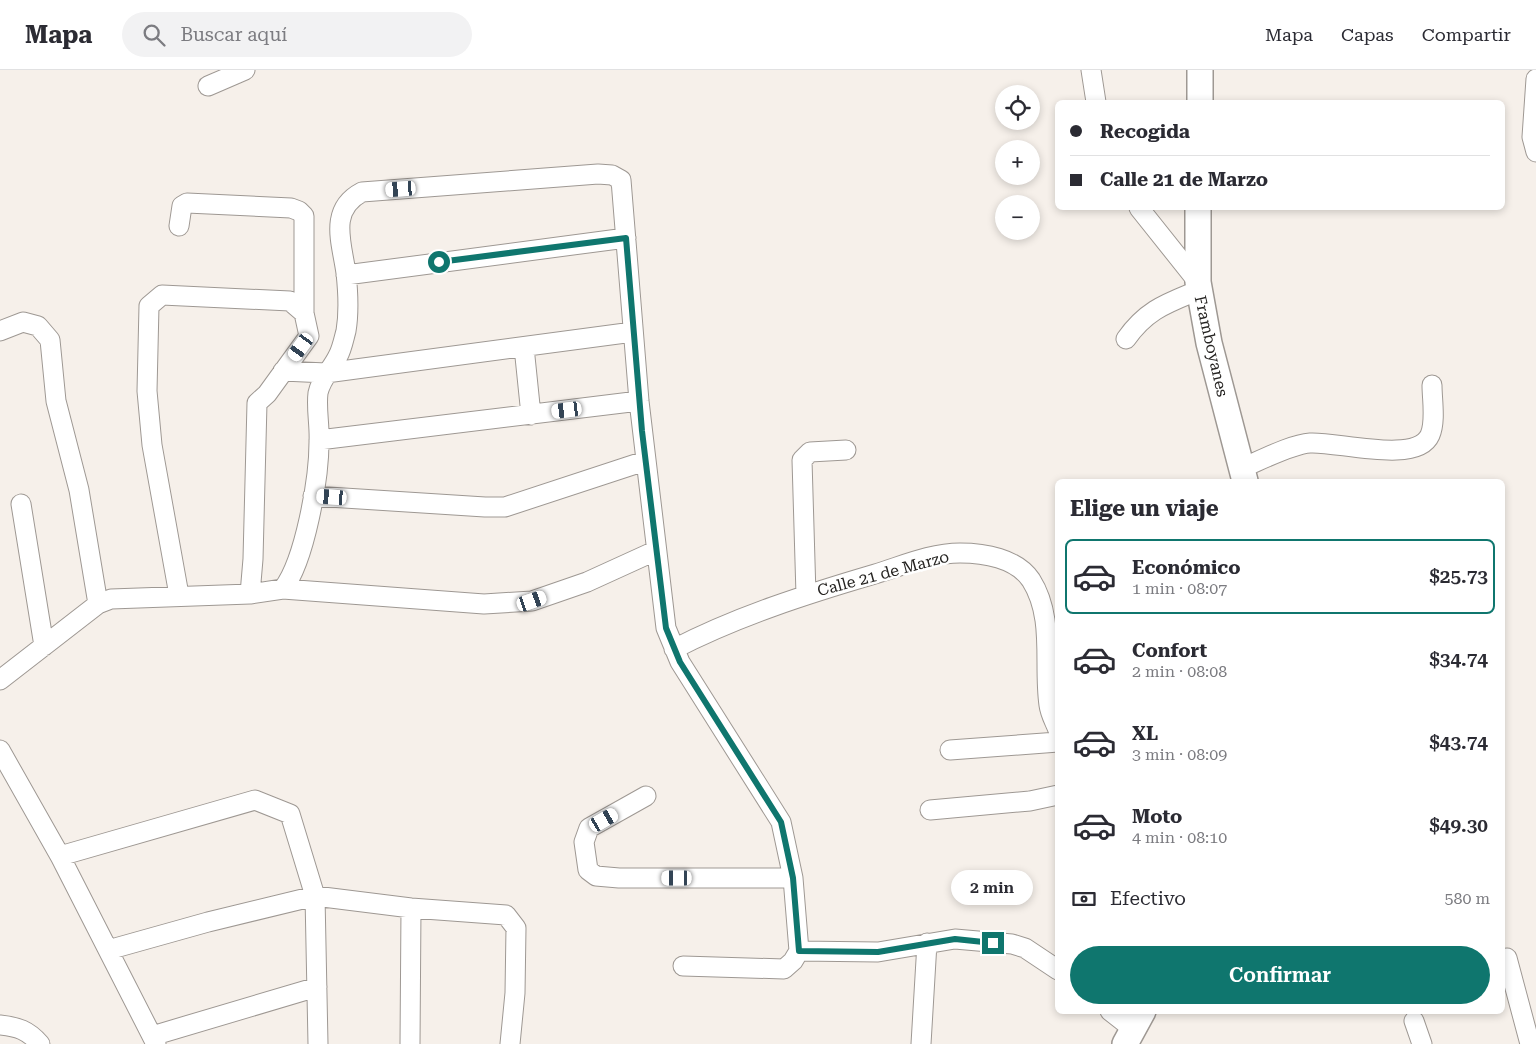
<!DOCTYPE html>
<html lang="es">
<head>
<meta charset="utf-8">
<style>
  :root { --surface:#fff; --page:#f2f2f3; --text:#2b2b33; --muted:#7c7c81; --line:#e1e1e2; --accent:#0f766e }
  body { margin:0; font-family:"Roboto Serif",serif; background:var(--page); color:var(--text); height:100vh; display:flex; flex-direction:column; font-size:19px; white-space:nowrap }
  * { box-sizing:border-box; margin:0 }
  p { font-size:16px; color:var(--muted) }
  .icon { flex:none; width:28px; height:28px; fill:none; stroke:currentColor; stroke-width:2; stroke-linecap:round; stroke-linejoin:round }
  .map { position:relative; flex:1; overflow:hidden }
  .side { position:absolute; left:1055px; top:409px; width:450px; height:535px; display:flex; flex-direction:column; background:var(--surface); border-radius:8px; box-shadow:0 2px 8px #0003 }
  .side>* { flex:none }
  .guide { position:absolute; left:1055px; top:30px; width:450px; height:110px; border-radius:8px; box-shadow:0 2px 8px #0003; display:grid; align-content:center; height:110px; padding:0 15px; background:var(--surface) }
  .buttons { position:absolute; left:995px; top:15px; display:grid; gap:10px }
  .buttons a { display:grid; place-items:center; width:45px; height:45px; border-radius:50%; background:var(--surface); box-shadow:0 2px 8px #0003; font-size:25px }
  .end { position:absolute; width:22px; height:22px; margin:-11px; border:6px solid #0f766e; background:#fff; box-shadow:0 0 0 2px #fff }
  .from { border-radius:50% }
  .bubble { position:absolute; height:35px; border-radius:18px; background:var(--surface); box-shadow:0 2px 8px #0003; font-size:16px; font-weight:600; line-height:35px; text-align:center }
  .car { position:absolute; width:15px; height:30px; margin:-15px -8px; border-radius:6px; box-shadow:0 0 4px 1px #0007; background:linear-gradient(#fff 24%,#345 0 40%,#fff 0 76%,#345 0 86%,#fff 0) }
  .guide b { display:flex; align-items:center; gap:18px; height:48px; font-size:19px }
  .guide b+b { border-top:1px solid var(--line) }
  .guide i { width:12px; height:12px; background:var(--text) }
  ul { padding:0; list-style:none }
  li { display:flex; align-items:center; gap:15px; height:75px; margin:0 10px 8px; padding:0 5px; border:2px solid transparent; border-radius:8px }
  li div { flex:1 }
  li b { display:block; font-size:19px }
  li em { font-style:normal; font-weight:600 }
  li.on { border-color:var(--accent) }
  li>.icon { width:45px; height:45px; stroke-width:1.5 }
  h2 { padding:0 15px; font-size:22px; line-height:60px }
  .pay { display:flex; align-items:center; gap:12px; height:55px; padding:0 15px; font-size:19px }
  .pay p { margin-inline-start:auto }
  .primary-button { display:flex; gap:10px; margin-top:auto; padding:10px 15px }
  .primary-button a { flex:1; height:58px; border-radius:30px; background:var(--accent); color:#fff; font-size:20px; font-weight:600; line-height:58px; text-align:center }
  header { display:flex; align-items:center; gap:30px; box-sizing:border-box; height:70px; padding:0 25px; background:var(--surface); border-bottom:1px solid var(--line) }
  header strong { font-size:24px }
  nav { display:flex; gap:28px; margin-inline-start:auto; font-size:18px }
  .search { width:350px; height:45px; background:var(--page); display:flex; align-items:center; gap:12px; box-sizing:border-box; padding:0 18px; border-radius:28px; color:var(--muted); font-size:19px }
  .map>svg:first-child { display:block }
  .lines { fill:none; stroke-linecap:round; stroke-linejoin:round }
  .minor-casing { stroke:#9e9893; stroke-width:21 }
  .major-casing { stroke:#9e9893; stroke-width:28 }
  .minor { stroke:#fff; stroke-width:19 }
  .major { stroke:#fff; stroke-width:25 }
  .route { stroke:#0f766e; stroke-width:6 }
  .labels { text-anchor:middle; stroke-width:5; stroke-linejoin:round; paint-order:stroke }
  .street-label { font-size:16px; fill:#252321; stroke:#fff }
</style>
</head>
<body>
<header>
<strong>Mapa</strong>
<div class="search"><svg class="icon" aria-label="search" viewBox="0 0 24 24"><circle cx="10" cy="10" r="6"/><path d="M15 15l6 6"/></svg>Buscar aquí</div>
<nav><a>Mapa</a><a>Capas</a><a>Compartir</a></nav>
</header>
<div class="map">
<svg width="1536" height="974" viewBox="0 0 1536 974">
  <rect width="100%" height="100%" fill="#f6f0ea"/>
  <g class="lines">
    <g class="minor-casing">
      <path id="minor" d="M1091 0 1096 32
        M1536 9 1532 67 1536 82
        M208 16 245 0
        M1139 138 1198 212
        M179 156 182 136 187 133 291 138 299 141 304 146V243
        M346 205 626 168
        M0 261 23 252 38 256 50 270 56 331 79 420 98 534
        M1126 269C1147 239 1168 233 1199 220
        M524 277 531 345
        M283 301 326 303 633 262
        M319 370 639 331
        M1242 398C1259 391 1292 374 1310 373 1336 371 1417 395 1430 365 1436 351 1432 330 1432 315
        M313 426 485 437H505L645 391
        M21 434 44 576
        M283 519 484 534 532 531 587 512 655 481
        M179 525 152 375 147 321 149 236 162 225 290 231 304 243 309 266 267 324 257 333 253 489 250 524
        M806 525 802 390 810 382 846 380
        M674 579C738 546 807 524 875 504 902 496 931 483 960 483 984 483 1016 488 1031 510 1055 548 1043 594 1049 635 1050 644 1055 652 1058 660
        M0 610 98 534 111 529 250 524 283 519C305 490 319 409 319 372 320 356 316 339 318 323 321 308 332 299 338 286 342 279 344 268 346 261 349 243 348 221 346 203 342 173 328 140 362 122L598 104 612 105 621 110 639 331 666 558 680 592 781 752 793 808 799 881
        M0 680 60 786 156 974
        M950 680 1058 672
        M646 726 589 758 584 772 588 800 596 806 619 808H793
        M930 740 1030 731 1058 725
        M60 786 255 730 290 744 315 826 318 974
        M108 880 208 852 315 826 411 838 506 845 516 858 515 923 510 974
        M799 881 878 882 955 869 1012 874 1025 878 1058 900
        M1507 888 1530 974
        M683 896 784 899 793 891 799 881
        M1110 941 1133 959
        M1414 951 1422 974
        M0 955C18 957 28 960 40 974
        M152 966 317 917
        M410 974 411 838
        M921 974 927 873"/>
    </g>
    <g class="major-casing">
      <path id="major" d="M1200 32V0
        M1198 138V212L1209 273 1245 411
        M1125 974 1143 941"/>
    </g>
    <use href="#minor" class="minor"/>
    <use href="#major" class="major"/>
  </g>
  <g class="lines">
    <path class="route" d="M439 192 626 168 642 361 666 558 680 592 781 752 793 808 799 881 878 882 955 869 993 873"/>
  </g>
  <g class="labels">
    <g class="street-label">
      <text transform="translate(1212 276) rotate(77)" y="6">Framboyanes</text>
      <text transform="translate(883 503) rotate(-15)" y="6">Calle 21 de Marzo</text>
    </g>
  </g>
</svg>
<div class="buttons">
<a><svg class="icon" aria-label="locate" viewBox="0 0 24 24"><circle cx="12" cy="12" r="6"/><path d="M12 2v4M12 18v4M2 12h4M18 12h4"/></svg></a>
<a>+</a>
<a>−</a>
</div>
<i class="end from" style="left:439px;top:192px"></i>
<i class="end" style="left:993px;top:873px"></i>
<div class="bubble" style="left:951px;top:800px;width:82px">2 min</div>
<i class="car" style="left:401px;top:119px;rotate:266deg"></i>
<i class="car" style="left:301px;top:277px;rotate:216deg"></i>
<i class="car" style="left:567px;top:340px;rotate:263deg"></i>
<i class="car" style="left:332px;top:427px;rotate:274deg"></i>
<i class="car" style="left:532px;top:531px;rotate:71deg"></i>
<i class="car" style="left:604px;top:750px;rotate:60deg"></i>
<i class="car" style="left:677px;top:808px;rotate:270deg"></i>
<div class="guide">
<b><i class="from"></i>Recogida</b>
<b><i></i>Calle 21 de Marzo</b>
</div>
<section class="side">
<h2>Elige un viaje</h2>
<ul>
<li class="on"><svg class="icon" aria-label="car" viewBox="0 0 24 24"><path d="M5 17H2v-5l4-1 3-4h7l3 4 3 1v5h-3M9 17h6M6 11h13"/><circle cx="7" cy="17" r="2"/><circle cx="17" cy="17" r="2"/></svg><div><b>Económico</b><p>1 min · 08:07</p></div><em>$25.73</em></li>
<li><svg class="icon" aria-label="car" viewBox="0 0 24 24"><path d="M5 17H2v-5l4-1 3-4h7l3 4 3 1v5h-3M9 17h6M6 11h13"/><circle cx="7" cy="17" r="2"/><circle cx="17" cy="17" r="2"/></svg><div><b>Confort</b><p>2 min · 08:08</p></div><em>$34.74</em></li>
<li><svg class="icon" aria-label="car" viewBox="0 0 24 24"><path d="M5 17H2v-5l4-1 3-4h7l3 4 3 1v5h-3M9 17h6M6 11h13"/><circle cx="7" cy="17" r="2"/><circle cx="17" cy="17" r="2"/></svg><div><b>XL</b><p>3 min · 08:09</p></div><em>$43.74</em></li>
<li><svg class="icon" aria-label="car" viewBox="0 0 24 24"><path d="M5 17H2v-5l4-1 3-4h7l3 4 3 1v5h-3M9 17h6M6 11h13"/><circle cx="7" cy="17" r="2"/><circle cx="17" cy="17" r="2"/></svg><div><b>Moto</b><p>4 min · 08:10</p></div><em>$49.30</em></li>
</ul>
<div class="pay"><svg class="icon" aria-label="cash" viewBox="0 0 24 24"><path d="M3 7h18v10H3z"/><circle cx="12" cy="12" r="2"/></svg>Efectivo<p>580 m</p></div>
<div class="primary-button"><a>Confirmar</a></div>
</section>
</div>
</body>
</html>
